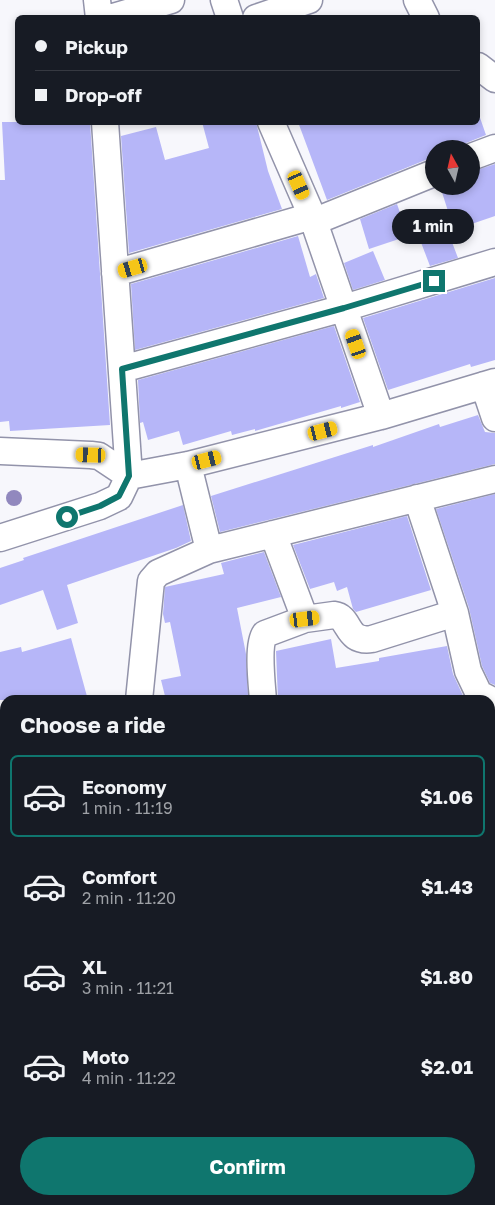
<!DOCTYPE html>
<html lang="en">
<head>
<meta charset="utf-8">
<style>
  :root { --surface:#171b24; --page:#20242c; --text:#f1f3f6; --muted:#9ea1a6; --line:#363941; --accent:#0f766e }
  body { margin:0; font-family:"Golos Text",sans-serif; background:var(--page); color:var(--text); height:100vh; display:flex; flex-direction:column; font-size:19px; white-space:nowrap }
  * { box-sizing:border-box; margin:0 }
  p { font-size:16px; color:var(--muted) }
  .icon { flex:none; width:28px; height:28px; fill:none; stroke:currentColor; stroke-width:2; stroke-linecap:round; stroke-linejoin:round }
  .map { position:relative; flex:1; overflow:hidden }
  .panel { position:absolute; left:0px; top:695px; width:495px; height:510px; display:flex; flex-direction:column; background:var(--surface); border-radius:15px 15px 0 0; box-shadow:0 2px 8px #0003 }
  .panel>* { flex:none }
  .top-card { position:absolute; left:15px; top:15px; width:465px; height:110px; border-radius:8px; box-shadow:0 2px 8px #0003; display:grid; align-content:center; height:110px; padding:0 20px; background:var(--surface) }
  .needle { width:32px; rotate:352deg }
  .controls { position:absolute; left:425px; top:140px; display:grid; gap:10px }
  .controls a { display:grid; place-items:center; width:55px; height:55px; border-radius:50%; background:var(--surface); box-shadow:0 2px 8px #0003; font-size:25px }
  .end { position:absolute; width:22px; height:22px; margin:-11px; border:6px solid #0f766e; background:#fff; box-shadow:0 0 0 2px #fff }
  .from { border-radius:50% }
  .bubble { position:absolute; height:35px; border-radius:18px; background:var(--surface); box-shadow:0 2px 8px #0003; font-size:16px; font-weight:700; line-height:35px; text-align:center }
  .car { position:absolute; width:15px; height:30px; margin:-15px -8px; border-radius:6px; box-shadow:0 0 4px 1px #0007; background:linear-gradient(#f5c518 24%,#345 0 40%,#f5c518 0 76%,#345 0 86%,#f5c518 0) }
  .top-card b { display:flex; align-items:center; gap:18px; height:48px; font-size:19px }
  .top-card b+b { border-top:1px solid var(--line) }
  .top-card i { width:12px; height:12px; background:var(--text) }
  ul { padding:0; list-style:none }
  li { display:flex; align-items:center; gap:15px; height:82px; margin:0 10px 8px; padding:0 10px; border:2px solid transparent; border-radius:8px }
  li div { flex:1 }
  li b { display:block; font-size:19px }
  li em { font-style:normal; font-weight:700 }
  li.selected { border-color:var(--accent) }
  li>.icon { width:45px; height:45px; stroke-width:1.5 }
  h2 { padding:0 20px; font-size:22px; line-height:60px }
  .cta { display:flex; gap:10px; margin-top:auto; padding:10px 20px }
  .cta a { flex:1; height:58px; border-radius:30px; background:var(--accent); color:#fff; font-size:20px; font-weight:700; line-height:58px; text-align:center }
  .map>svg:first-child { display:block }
  .building { fill:#b6b6f8 }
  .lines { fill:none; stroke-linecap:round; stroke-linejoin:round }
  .minor-casing { stroke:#9293aa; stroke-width:29 }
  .minor { stroke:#fff; stroke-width:26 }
  .tree { fill:#9188be }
  .route { stroke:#0f766e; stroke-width:6 }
</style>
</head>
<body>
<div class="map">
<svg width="495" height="1205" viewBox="0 0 495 1205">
  <rect width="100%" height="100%" fill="#f7f7fc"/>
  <path class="building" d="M478 112 486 135 466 143 459 149H434V158L428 159 327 200 298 122H478Z
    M2 122H90L110 425 10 431 9 421 0 422V180H5Z
    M202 122H256L268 171 282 209 129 253 121 136 156 127 165 160 209 148Z
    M495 164V216L454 230 440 186H471V172Z
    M397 204 408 236 369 249 360 219Z
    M444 221 458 258 430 266 417 232Z
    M298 236 310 277 316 274 324 298 135 350 131 284Z
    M373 251 385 280 353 290 344 263Z
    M495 278V360L471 367 470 364 388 390 363 318Z
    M334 326 360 402 341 408V406L255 431V429L232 435 231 431 183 445 179 431 148 440 143 422 140 423 138 380Z
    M478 415 485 432 495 433V464L220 532 211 496 373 445V447L439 424 440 427Z
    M495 494V685L490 683 482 666 469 608 436 509Z
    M183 505 191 541 176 548 67 585 78 623 57 630 43 590 0 605V568L24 560 23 558Z
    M407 516 431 590 356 612 353 609 347 587 337 591 334 582 310 589 293 545Z
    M264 552 281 597 237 608 246 654 248 695 234 697 235 700H166L161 680 181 676 170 622 165 623 163 614 165 587 224 574 221 563Z
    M71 638 88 700H0V652L21 647 22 652Z
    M331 639 336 668 379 661V658L447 646 453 674 465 700H278L276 651Z"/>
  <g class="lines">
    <g class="minor-casing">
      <path id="minor" d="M97 0 99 18
        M224 0 230 18
        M417 0 426 18
        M110 18 171 0
        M256 18 309 0
        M478 66 495 79
        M271 122 312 216 381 416
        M471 157 495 148
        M313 222 434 173
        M115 273 312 216
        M122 369 344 308 495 262
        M484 385 495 418
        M0 451 91 455 99 456 129 476 188 465 381 416 495 382
        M188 465 209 550 495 479
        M417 498 455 613 468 671 479 694 495 702
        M273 534 305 619
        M0 538 100 506 119 497 129 476 105 122
        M139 700 151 581 158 573 209 550
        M263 700C262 686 257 645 265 634L305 619 334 615C351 617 345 643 372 639L455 613
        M0 896H5
        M0 914 5 928
        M490 962H495
        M490 1060 493 1071 490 1077
        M0 1107 5 1105
        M106 1200 108 1205
        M374 1200 377 1205
        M187 1205 199 1200
        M470 1205 481 1200"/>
    </g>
    <use href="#minor" class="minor"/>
  </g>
  <circle class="tree" cx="14" cy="498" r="8"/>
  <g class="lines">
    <path class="route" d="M67 517 100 506 119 496 129 476 122 369 344 308 434 281"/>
  </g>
</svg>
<div class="controls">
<a><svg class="needle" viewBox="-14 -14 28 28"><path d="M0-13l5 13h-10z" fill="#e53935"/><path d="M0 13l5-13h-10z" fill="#9ea1a6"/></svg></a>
</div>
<i class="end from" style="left:67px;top:517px"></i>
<i class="end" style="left:434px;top:281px"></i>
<div class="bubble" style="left:392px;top:209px;width:82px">1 min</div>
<i class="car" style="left:299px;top:185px;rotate:156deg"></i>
<i class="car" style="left:133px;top:268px;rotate:254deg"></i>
<i class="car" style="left:356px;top:344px;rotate:341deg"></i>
<i class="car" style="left:323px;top:431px;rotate:76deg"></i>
<i class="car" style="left:91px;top:455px;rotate:272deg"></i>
<i class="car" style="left:207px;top:460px;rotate:76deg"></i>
<i class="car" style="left:305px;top:619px;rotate:83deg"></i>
<div class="top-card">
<b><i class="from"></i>Pickup</b>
<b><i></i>Drop-off</b>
</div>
<section class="panel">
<h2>Choose a ride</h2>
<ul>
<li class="selected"><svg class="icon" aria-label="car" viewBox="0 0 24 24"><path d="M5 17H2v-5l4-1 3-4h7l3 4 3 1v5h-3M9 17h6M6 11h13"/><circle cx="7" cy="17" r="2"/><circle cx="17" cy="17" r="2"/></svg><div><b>Economy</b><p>1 min · 11:19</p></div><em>$1.06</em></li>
<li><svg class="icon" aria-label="car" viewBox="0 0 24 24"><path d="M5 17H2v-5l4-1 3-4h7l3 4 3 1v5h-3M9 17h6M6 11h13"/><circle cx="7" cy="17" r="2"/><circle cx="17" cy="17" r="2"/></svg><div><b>Comfort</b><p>2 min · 11:20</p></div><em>$1.43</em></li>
<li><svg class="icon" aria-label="car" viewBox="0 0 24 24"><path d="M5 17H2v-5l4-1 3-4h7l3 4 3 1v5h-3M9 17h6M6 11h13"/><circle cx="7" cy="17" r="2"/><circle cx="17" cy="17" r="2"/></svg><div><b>XL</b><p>3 min · 11:21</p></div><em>$1.80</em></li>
<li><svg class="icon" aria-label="car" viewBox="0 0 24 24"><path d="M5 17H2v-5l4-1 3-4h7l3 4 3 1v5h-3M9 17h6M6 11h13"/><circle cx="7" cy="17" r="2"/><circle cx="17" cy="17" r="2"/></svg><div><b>Moto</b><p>4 min · 11:22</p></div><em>$2.01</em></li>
</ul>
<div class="cta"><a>Confirm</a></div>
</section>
</div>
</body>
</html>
